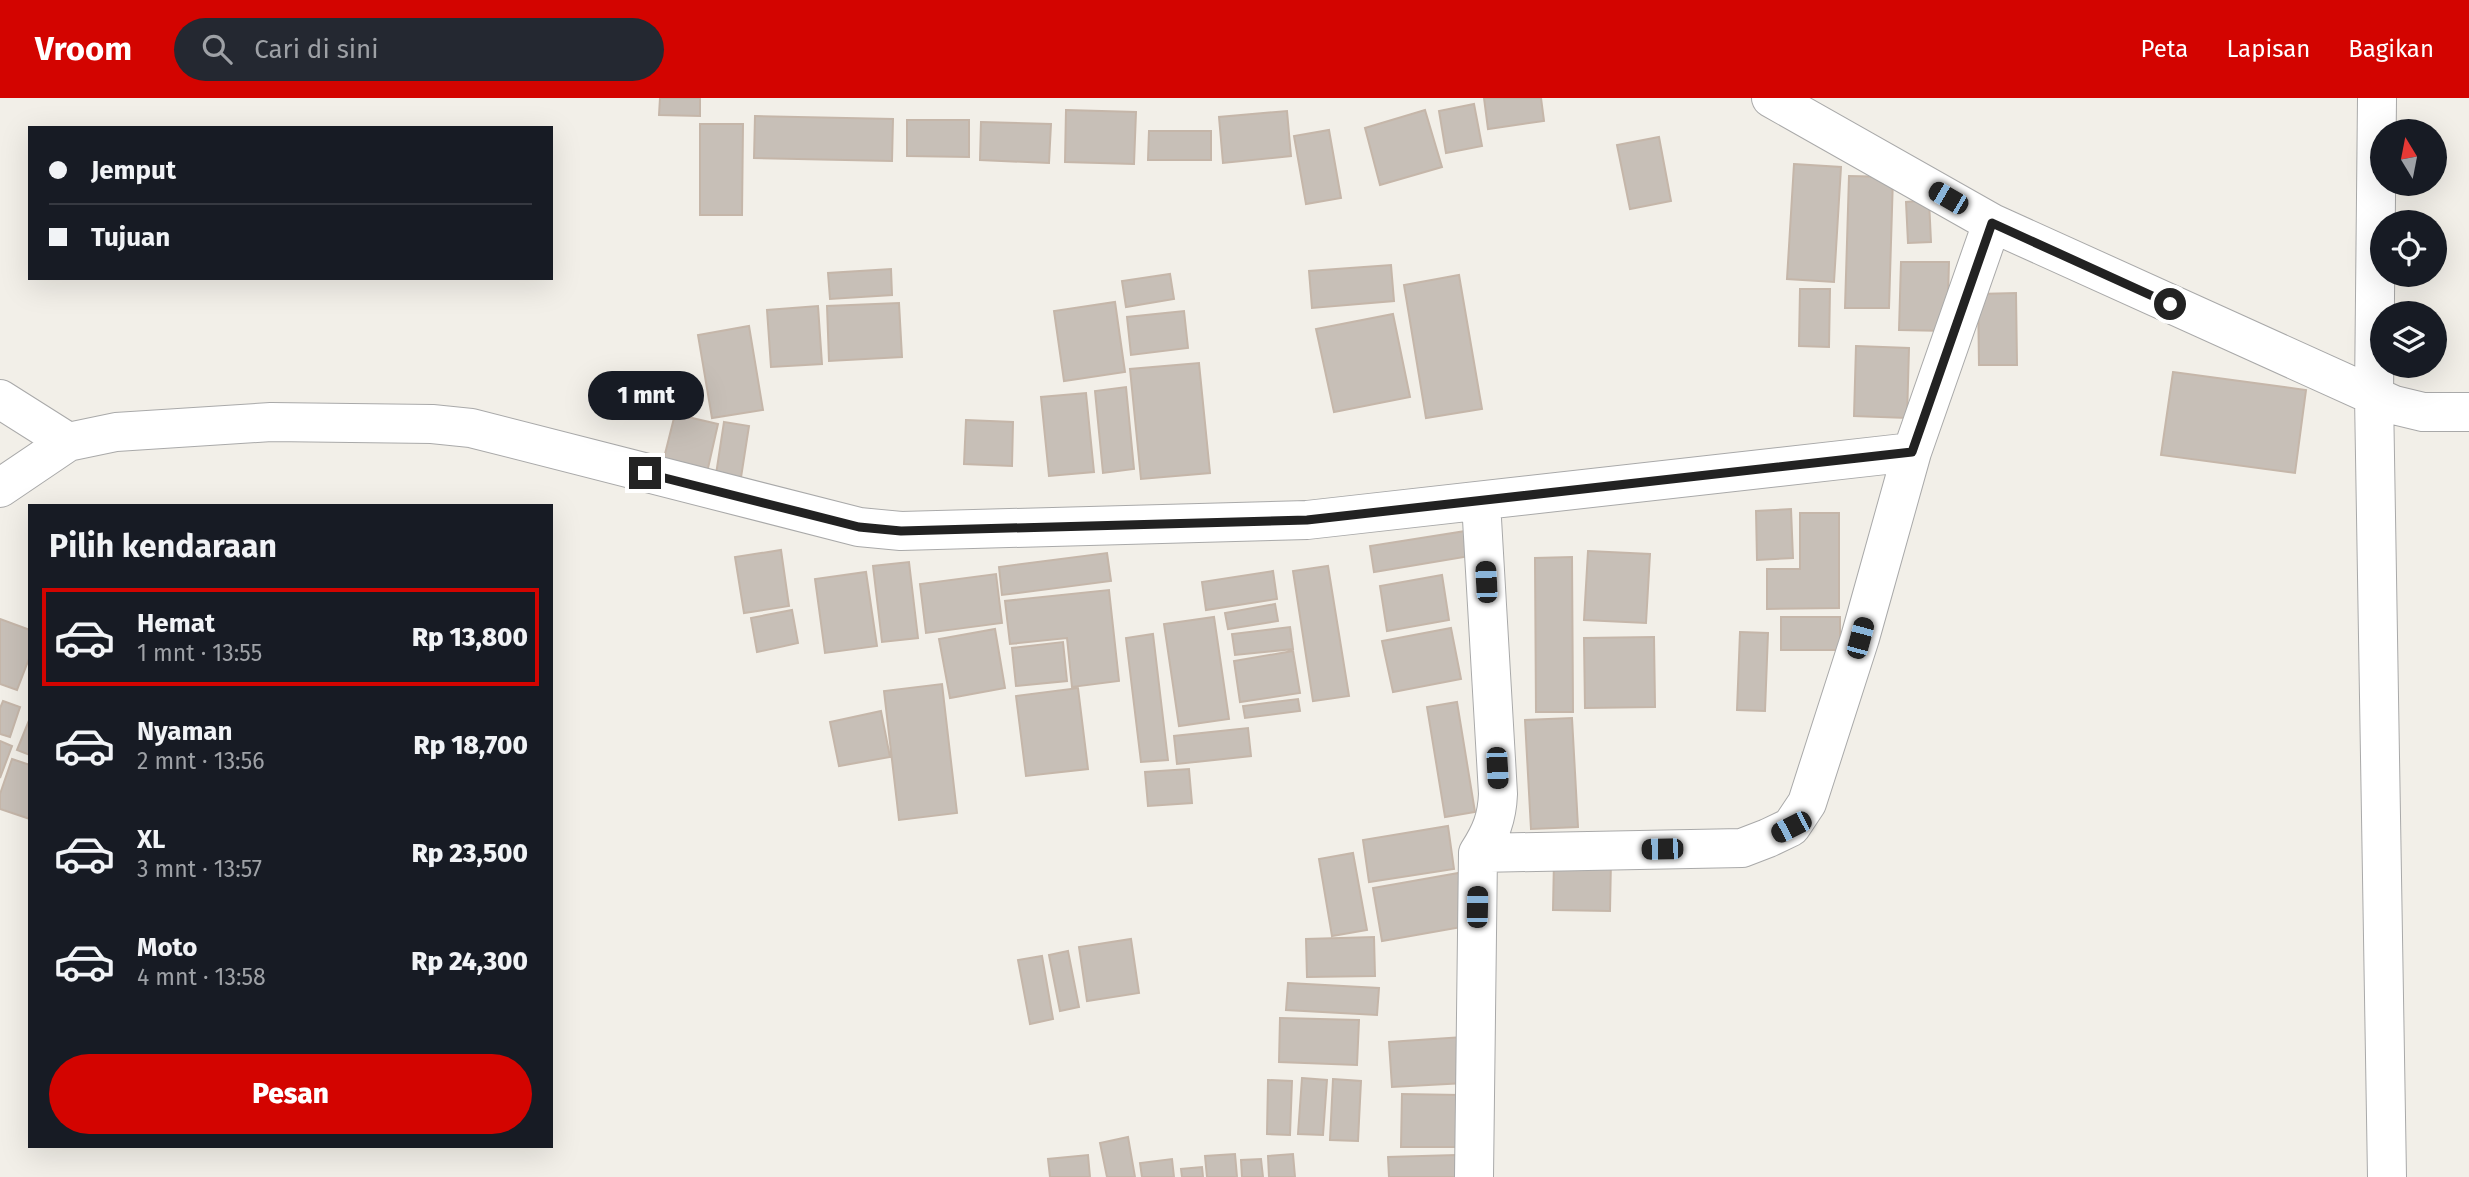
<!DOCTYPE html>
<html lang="id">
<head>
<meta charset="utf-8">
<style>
  :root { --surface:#171b24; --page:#242831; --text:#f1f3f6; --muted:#9ea1a6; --line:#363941; --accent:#d30400 }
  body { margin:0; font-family:"Fira Sans",sans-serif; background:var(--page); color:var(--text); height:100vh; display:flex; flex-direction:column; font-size:26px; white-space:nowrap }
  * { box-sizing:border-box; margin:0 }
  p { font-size:23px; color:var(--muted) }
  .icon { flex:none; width:38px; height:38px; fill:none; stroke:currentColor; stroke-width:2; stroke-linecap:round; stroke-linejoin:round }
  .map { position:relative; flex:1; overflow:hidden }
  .drawer { position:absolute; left:28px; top:406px; width:525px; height:644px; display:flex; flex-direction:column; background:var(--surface); border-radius:0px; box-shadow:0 7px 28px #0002 }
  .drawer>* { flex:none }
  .hud { position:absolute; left:28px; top:28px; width:525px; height:154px; border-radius:0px; box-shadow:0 7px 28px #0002; display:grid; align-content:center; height:154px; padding:0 21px; background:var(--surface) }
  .needle { width:46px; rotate:350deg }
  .buttons { position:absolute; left:2370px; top:21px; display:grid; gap:14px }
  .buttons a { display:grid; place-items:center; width:77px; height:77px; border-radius:50%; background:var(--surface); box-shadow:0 7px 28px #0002; font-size:35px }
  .end { position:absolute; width:32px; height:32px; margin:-16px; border:9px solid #222; background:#fff; box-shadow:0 0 0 4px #fff }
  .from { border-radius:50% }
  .bubble { position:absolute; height:49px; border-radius:24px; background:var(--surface); box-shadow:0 7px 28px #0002; font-size:23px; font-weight:800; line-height:49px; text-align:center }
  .car { position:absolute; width:21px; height:42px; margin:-21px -10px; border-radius:9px; box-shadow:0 0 5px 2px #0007; background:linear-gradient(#222 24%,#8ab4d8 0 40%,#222 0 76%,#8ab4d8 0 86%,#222 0) }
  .hud b { display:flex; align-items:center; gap:24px; height:66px; font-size:26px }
  .hud b+b { border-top:2px solid var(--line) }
  .hud i { width:18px; height:18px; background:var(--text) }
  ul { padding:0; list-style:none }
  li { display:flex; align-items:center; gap:21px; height:98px; margin:0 14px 10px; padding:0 7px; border:4px solid transparent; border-radius:0px }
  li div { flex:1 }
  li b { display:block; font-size:26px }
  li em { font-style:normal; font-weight:800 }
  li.current { border-color:var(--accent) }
  li>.icon { width:63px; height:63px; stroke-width:1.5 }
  h2 { padding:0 21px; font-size:32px; line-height:84px }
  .action { display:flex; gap:14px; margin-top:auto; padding:14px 21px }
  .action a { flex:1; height:80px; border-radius:42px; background:var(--accent); color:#fff; font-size:28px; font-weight:800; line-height:80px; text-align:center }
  header { display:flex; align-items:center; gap:42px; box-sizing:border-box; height:98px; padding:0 35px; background:var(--accent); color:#fff }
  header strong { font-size:33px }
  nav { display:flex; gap:38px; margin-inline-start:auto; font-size:24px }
  .search { width:490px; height:63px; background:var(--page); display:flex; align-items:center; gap:18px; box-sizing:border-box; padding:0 24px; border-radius:38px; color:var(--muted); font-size:26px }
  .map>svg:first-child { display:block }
  .building { fill:#c7bfb7; stroke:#c5b6a9; stroke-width:2 }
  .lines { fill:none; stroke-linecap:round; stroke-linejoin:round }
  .minor-casing { stroke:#a9a9a9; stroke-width:40 }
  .minor { stroke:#fff; stroke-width:38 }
  .route { stroke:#222; stroke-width:9 }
</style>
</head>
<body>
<header>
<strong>Vroom</strong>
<div class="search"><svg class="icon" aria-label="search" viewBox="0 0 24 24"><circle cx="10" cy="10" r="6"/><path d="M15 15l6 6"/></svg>Cari di sini</div>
<nav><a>Peta</a><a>Lapisan</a><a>Bagikan</a></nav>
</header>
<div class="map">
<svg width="2469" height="1079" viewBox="0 0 2469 1079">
  <rect width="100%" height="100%" fill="#f2efe8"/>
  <path class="building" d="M660 0H700V18L659 17Z
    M1484 0H1541L1544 23 1488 31Z
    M1474 6 1482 48 1446 55 1439 13Z
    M1066 12 1136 14 1134 66 1065 64Z
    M1425 12 1442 69 1380 87 1365 30Z
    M1287 13 1291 58 1223 65 1219 19Z
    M755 18 893 21 892 63 754 60Z
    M907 22H969V59L907 58Z
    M981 24 1051 26 1049 65 980 62Z
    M700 26H743L742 117H700Z
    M1329 32 1341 100 1306 106 1294 38Z
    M1149 33H1211V62H1148Z
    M1659 39 1671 103 1630 111 1617 47Z
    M1794 66 1841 69 1834 184 1787 181Z
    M1849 78 1893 79 1889 210H1845Z
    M1929 102 1931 144 1908 145 1906 104Z
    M1901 164H1949L1947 233 1899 232Z
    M1391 167 1394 203 1312 210 1309 173Z
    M891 171 892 197 830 201 828 175Z
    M1170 176 1174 201 1126 209 1122 183Z
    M1459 177 1482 311 1426 320 1404 187Z
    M1800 191H1830L1829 249 1799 248Z
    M2016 195 2017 267H1979L1978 196Z
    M1115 204 1125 274 1064 283 1054 213Z
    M899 205 902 259 829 263 827 208Z
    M818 208 822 266 771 269 767 212Z
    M1184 213 1188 250 1131 257 1127 219Z
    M1393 216 1410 299 1334 314 1316 231Z
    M749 228 763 312 712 320 698 237Z
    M1856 248 1909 250 1907 320 1854 318Z
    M1199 265 1210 375 1141 381 1130 271Z
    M2173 274 2306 292 2295 375 2161 357Z
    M1126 289 1134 371 1103 375 1095 293Z
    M1086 295 1094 374 1049 378 1041 299Z
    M675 316 718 326 706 379 662 368Z
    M966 322 1013 324 1012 368 964 366Z
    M724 324 749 328 740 386 715 383Z
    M1791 411 1793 460 1757 462 1756 413Z
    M1800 415H1839V510L1767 511V471H1800Z
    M1472 432 1476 457 1374 474 1370 448Z
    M781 452 789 508 744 515 735 459Z
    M1588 453 1650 456 1646 525 1584 522Z
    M1107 455 1111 483 1002 497 999 469Z
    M1572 459 1573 614H1536L1535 460Z
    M909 464 918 540 882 544 873 468Z
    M1328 468 1349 598 1313 603 1293 473Z
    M1273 473 1277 501 1206 512 1202 484Z
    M866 474 877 548 825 555 815 481Z
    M996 476 1002 525 926 535 920 486Z
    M1442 477 1449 522 1387 533 1380 488Z
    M1109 492 1119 583 1072 589 1067 540 1010 546 1005 503Z
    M1275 506 1278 523 1228 531 1225 515Z
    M792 512 798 545 757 554 751 520Z
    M1214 519 1229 621 1179 628 1164 526Z
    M1781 519H1840V552H1781Z
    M0 521 30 532V558L17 592 0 586Z
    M1290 529 1293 551 1235 557 1232 536Z
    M1451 530 1461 581 1393 594 1382 543Z
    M995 531 1005 590 950 600 939 541Z
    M1740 534 1768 535 1765 613 1737 612Z
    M1153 536 1168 662 1141 664 1126 540Z
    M1654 539 1655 609 1585 610 1584 540Z
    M1063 544 1067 583 1016 588 1012 550Z
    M1293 553 1300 595 1240 604 1234 563Z
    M942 586 957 715 899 722 884 593Z
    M1078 590 1088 671 1026 678 1016 598Z
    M1298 601 1300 613 1245 620 1243 608Z
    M3 603 20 609 10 639 0 636V610Z
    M1457 604 1475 714 1445 719 1427 609Z
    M881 613 890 659 839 668 830 624Z
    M30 620V657L17 652Z
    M1572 620 1578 729 1531 731 1525 622Z
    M1248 630 1251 658 1177 666 1174 638Z
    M0 643 12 648 0 680Z
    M12 661 30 667V721L0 711V696Z
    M1189 671 1192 705 1148 708 1145 674Z
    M1448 728 1454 771 1369 784 1363 742Z
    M1353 755 1367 832 1332 838 1319 761Z
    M1554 761 1611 762 1610 813 1553 812Z
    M1464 774 1473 827 1382 843 1373 790Z
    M1374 839 1375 878 1307 879 1306 841Z
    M1131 841 1139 895 1087 903 1079 849Z
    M1068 853 1079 909 1060 913 1049 857Z
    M1042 858 1053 921 1030 926 1018 862Z
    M1288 885 1379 890 1377 917 1286 912Z
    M1280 920 1359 922 1357 967 1279 964Z
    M1463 939 1465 985 1392 989 1389 944Z
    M1302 980 1327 982 1323 1037 1298 1036Z
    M1333 981 1361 983 1358 1043 1330 1042Z
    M1268 982 1292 983 1290 1037 1267 1036Z
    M1402 996 1460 997 1459 1049H1401Z
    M1128 1039 1135 1079H1107L1100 1045Z
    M1235 1056 1237 1079H1207L1205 1058Z
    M1293 1056 1295 1079H1269L1268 1058Z
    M1088 1057 1090 1079H1050L1048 1061Z
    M1456 1057 1457 1079H1389L1388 1059Z
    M1172 1061 1174 1079H1142L1140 1065Z
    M1261 1061 1263 1079H1242L1241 1062Z
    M1202 1069 1203 1079H1182L1181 1071Z"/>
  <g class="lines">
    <g class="minor-casing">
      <path id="minor" d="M1771 0 1992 125
        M2377 0 2374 298 2387 1079
        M0 301 68 344
        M0 390 68 344 116 334 271 324 432 326 471 330 859 429 901 433 1307 422 1912 354
        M1478 755C1491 735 1497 720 1498 696L1481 404
        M1474 1079 1478 755 1742 750 1768 740 1791 729 1807 705 1860 540 1912 354 1992 125 2394 307 2423 314H2469"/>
    </g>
    <use href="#minor" class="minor"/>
  </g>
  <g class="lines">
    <path class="route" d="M645 375 859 429 901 433 1307 422 1912 354 1992 125 2170 206"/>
  </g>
</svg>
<div class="buttons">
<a><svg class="needle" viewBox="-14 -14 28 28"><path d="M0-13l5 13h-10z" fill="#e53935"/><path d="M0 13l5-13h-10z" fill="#9ea1a6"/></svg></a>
<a><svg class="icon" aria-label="locate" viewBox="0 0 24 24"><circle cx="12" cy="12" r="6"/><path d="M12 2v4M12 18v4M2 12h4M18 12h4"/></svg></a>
<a><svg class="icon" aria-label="layers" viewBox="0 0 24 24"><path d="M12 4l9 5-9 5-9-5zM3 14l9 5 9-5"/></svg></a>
</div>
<i class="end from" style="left:2170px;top:206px"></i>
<i class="end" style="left:645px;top:375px"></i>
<div class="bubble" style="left:588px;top:273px;width:116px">1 mnt</div>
<i class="car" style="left:1948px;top:100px;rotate:300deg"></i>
<i class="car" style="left:1486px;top:484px;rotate:357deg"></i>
<i class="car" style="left:1860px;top:540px;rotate:15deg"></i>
<i class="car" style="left:1497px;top:670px;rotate:177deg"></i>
<i class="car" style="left:1791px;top:729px;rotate:243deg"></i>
<i class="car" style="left:1662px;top:751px;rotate:269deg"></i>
<i class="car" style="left:1477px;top:809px;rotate:1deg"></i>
<div class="hud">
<b><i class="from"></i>Jemput</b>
<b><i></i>Tujuan</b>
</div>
<section class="drawer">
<h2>Pilih kendaraan</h2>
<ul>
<li class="current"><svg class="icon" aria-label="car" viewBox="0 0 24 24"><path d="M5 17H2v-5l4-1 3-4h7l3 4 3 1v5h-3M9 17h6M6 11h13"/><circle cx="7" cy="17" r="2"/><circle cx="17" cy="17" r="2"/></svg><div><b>Hemat</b><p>1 mnt · 13:55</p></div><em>Rp 13,800</em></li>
<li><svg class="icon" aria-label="car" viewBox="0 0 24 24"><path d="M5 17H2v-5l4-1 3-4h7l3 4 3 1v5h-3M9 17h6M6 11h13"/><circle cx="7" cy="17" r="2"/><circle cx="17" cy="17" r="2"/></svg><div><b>Nyaman</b><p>2 mnt · 13:56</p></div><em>Rp 18,700</em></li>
<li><svg class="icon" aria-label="car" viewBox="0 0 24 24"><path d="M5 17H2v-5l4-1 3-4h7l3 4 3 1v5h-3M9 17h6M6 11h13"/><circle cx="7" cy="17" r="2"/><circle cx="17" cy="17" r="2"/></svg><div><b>XL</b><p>3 mnt · 13:57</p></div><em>Rp 23,500</em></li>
<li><svg class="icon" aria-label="car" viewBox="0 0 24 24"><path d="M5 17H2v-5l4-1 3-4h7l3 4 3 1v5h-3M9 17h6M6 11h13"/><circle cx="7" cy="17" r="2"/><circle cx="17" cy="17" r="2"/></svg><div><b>Moto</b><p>4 mnt · 13:58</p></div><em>Rp 24,300</em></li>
</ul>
<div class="action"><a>Pesan</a></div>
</section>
</div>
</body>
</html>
